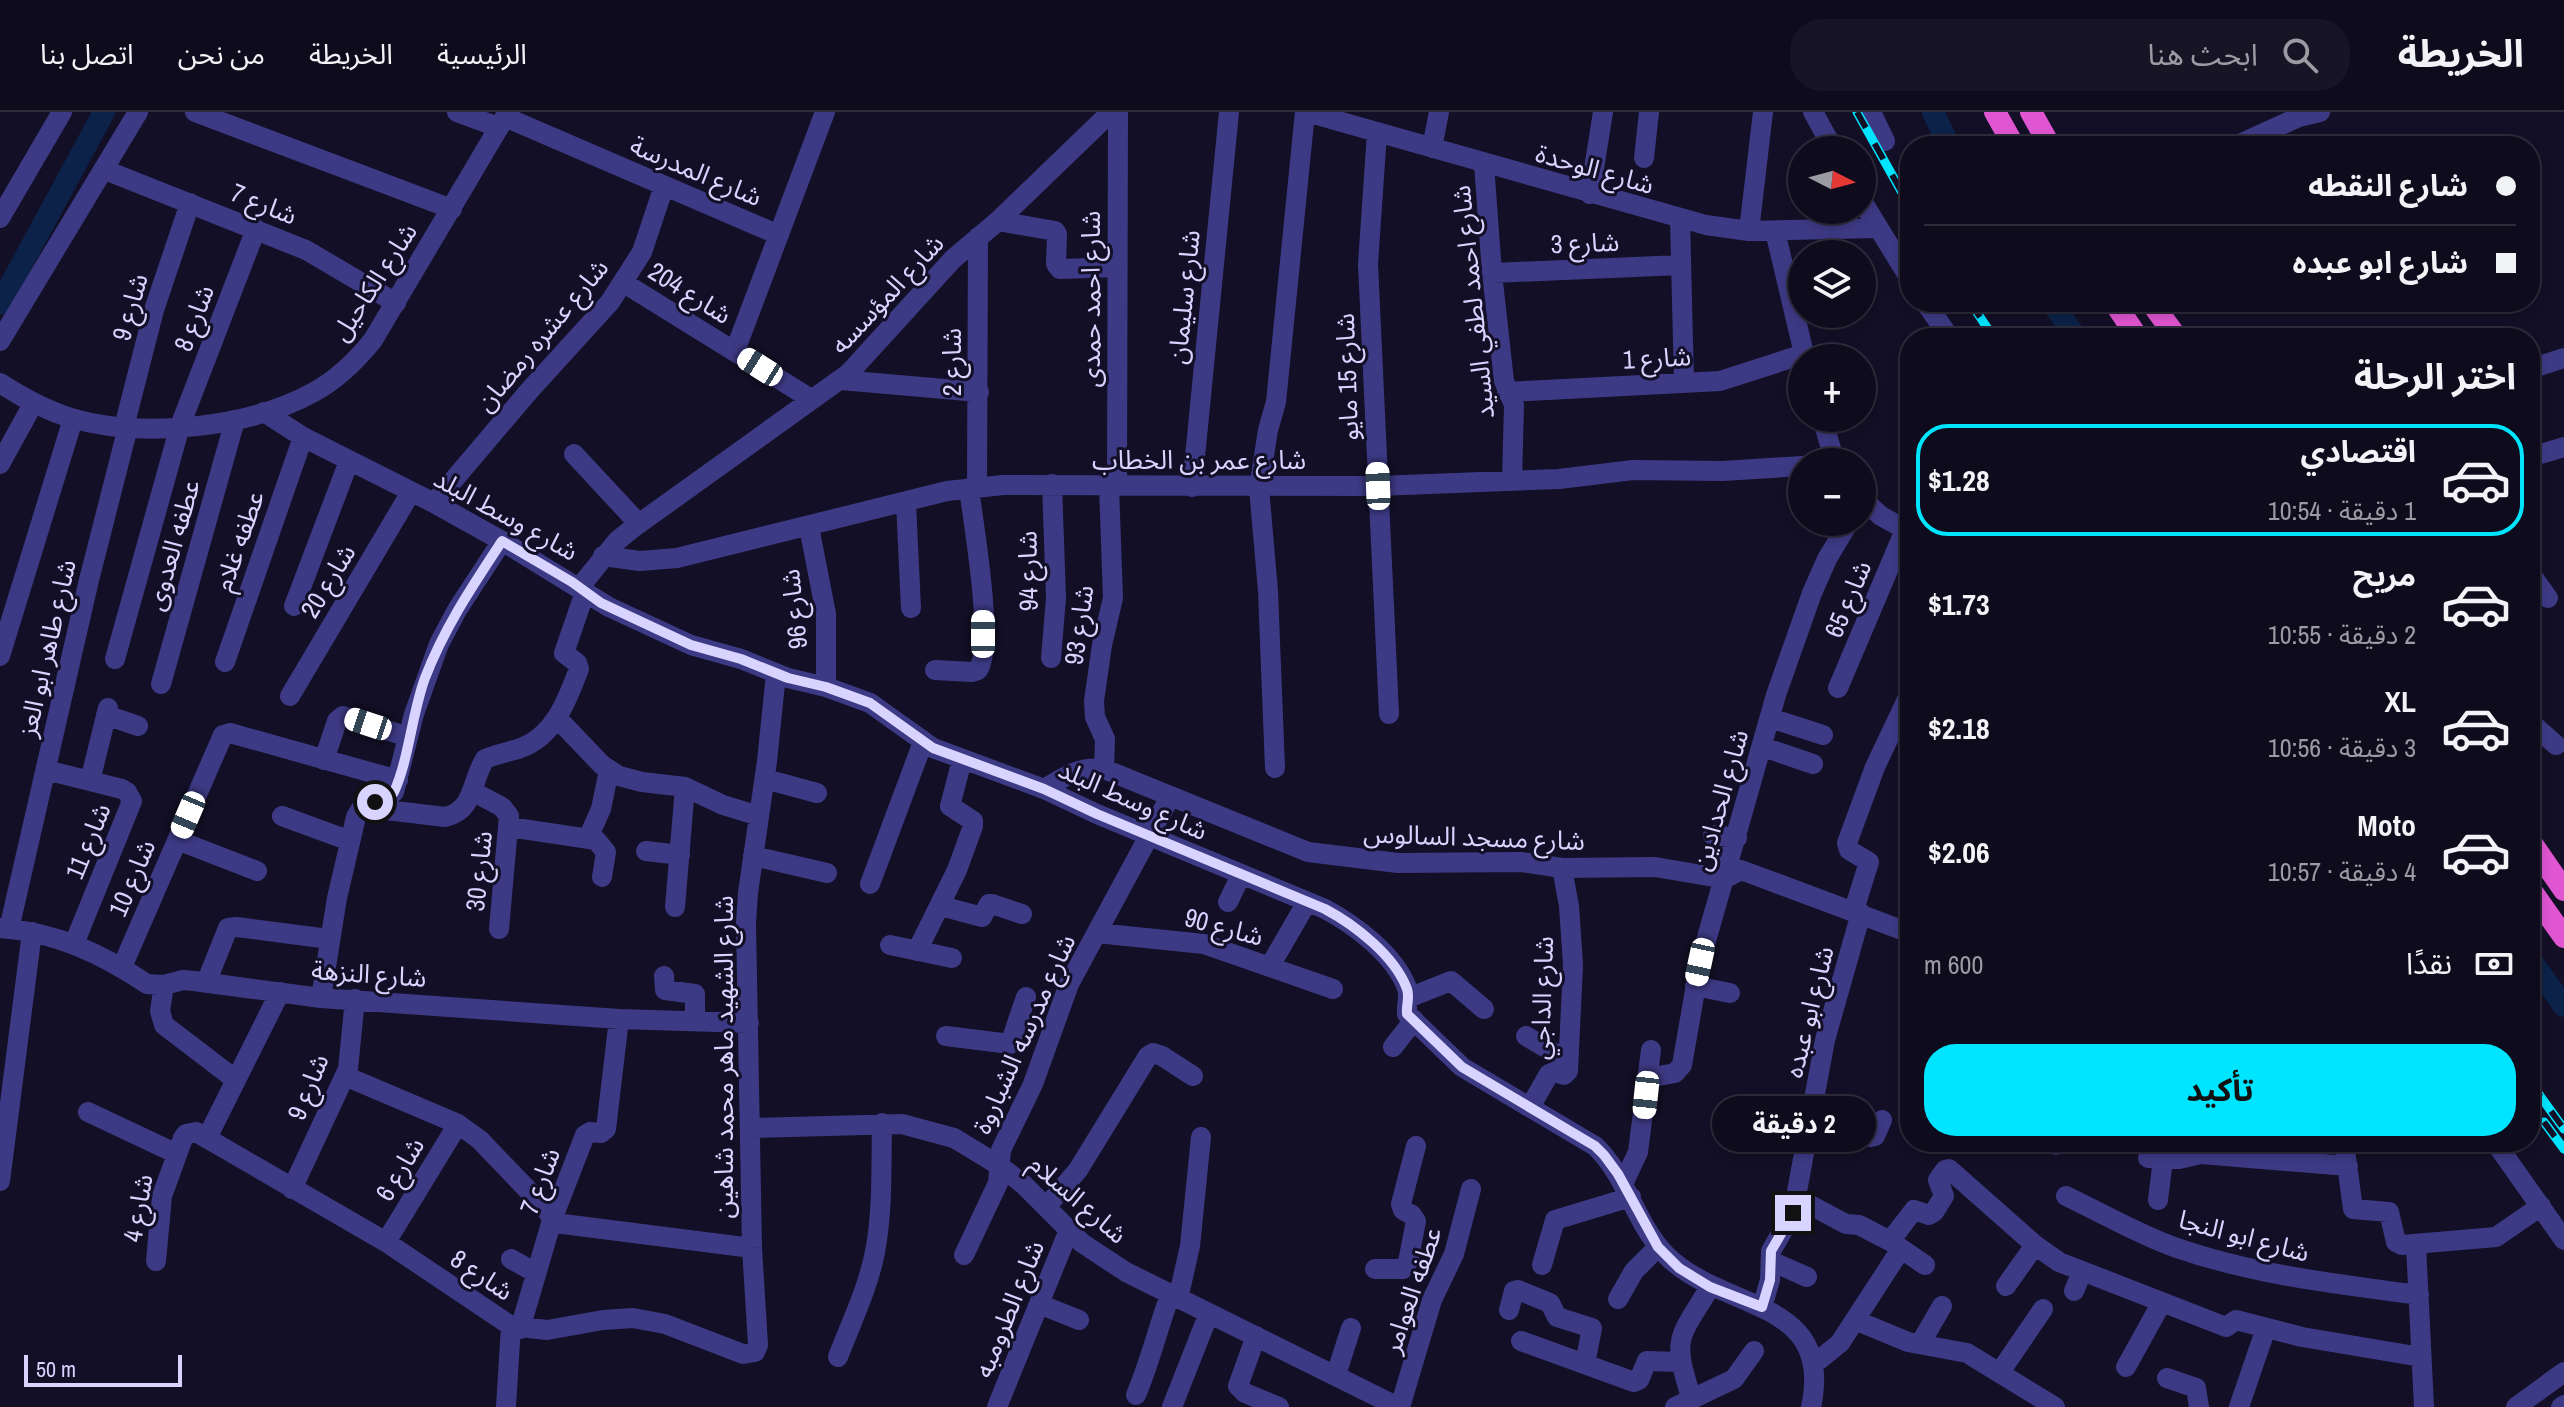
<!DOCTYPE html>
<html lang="ar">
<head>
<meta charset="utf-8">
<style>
  :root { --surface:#0e0b1c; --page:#171425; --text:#f1f3f6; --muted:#9b9ba3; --line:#2e2b3b; --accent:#00e5ff }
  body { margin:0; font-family:"Archivo Narrow","Noto Sans Arabic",sans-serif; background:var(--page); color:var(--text); direction:rtl; height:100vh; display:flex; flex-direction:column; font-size:30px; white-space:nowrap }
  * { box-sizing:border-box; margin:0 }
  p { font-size:26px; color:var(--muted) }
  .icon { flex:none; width:44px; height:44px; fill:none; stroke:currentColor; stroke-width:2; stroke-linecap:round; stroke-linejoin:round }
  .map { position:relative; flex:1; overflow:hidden; direction:ltr }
  .sheet { position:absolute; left:1900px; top:216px; width:640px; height:824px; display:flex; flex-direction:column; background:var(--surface); border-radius:32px; box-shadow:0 4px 12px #0003,0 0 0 2px var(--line); direction:rtl }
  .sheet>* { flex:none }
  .hud { position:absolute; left:1900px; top:24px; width:640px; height:176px; border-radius:32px; box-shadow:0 4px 12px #0003,0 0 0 2px var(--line); direction:rtl; display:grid; align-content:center; height:176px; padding:0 24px; background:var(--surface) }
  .needle { width:52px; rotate:96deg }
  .tools { position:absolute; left:1788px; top:24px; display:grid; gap:16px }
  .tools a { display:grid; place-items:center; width:88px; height:88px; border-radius:50%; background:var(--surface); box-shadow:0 4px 12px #0003,0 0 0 2px var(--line); font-size:40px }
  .scale { position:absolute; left:24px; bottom:20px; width:158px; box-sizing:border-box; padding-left:8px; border:4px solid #d9d4ff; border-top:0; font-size:22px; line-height:28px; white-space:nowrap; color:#d9d4ff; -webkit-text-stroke:6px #130f26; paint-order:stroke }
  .end { position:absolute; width:36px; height:36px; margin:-18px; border:10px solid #d9d4ff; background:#111; box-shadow:0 0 0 4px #111 }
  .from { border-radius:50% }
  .bubble { position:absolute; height:56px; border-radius:28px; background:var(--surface); box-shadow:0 4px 12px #0003,0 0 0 2px var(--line); font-size:26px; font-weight:700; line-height:56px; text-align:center; direction:rtl }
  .car { position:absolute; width:24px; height:48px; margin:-24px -12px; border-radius:10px; box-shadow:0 0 6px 2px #0007; background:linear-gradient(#fff 24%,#345 0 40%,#fff 0 76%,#345 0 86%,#fff 0) }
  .hud b { display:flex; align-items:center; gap:28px; height:76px; font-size:30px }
  .hud b+b { border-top:2px solid var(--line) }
  .hud i { width:20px; height:20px; background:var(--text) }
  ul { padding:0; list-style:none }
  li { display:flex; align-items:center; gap:24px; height:112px; margin:0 16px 12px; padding:0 8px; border:4px solid transparent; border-radius:32px }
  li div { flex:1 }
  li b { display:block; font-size:30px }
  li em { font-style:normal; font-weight:700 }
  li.active { border-color:var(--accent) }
  li>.icon { width:72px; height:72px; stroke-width:1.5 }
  h2 { padding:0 24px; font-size:36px; line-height:96px }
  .pay { display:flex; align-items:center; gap:20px; height:88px; padding:0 24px; font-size:30px }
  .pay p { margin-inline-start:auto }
  .primary-button { display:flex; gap:16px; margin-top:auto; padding:16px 24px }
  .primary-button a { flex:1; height:92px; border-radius:32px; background:var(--accent); color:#111; font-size:32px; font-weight:700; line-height:92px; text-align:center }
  header { display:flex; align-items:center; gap:48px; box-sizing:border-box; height:112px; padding:0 40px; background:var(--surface); border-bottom:2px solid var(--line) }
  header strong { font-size:38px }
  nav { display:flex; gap:44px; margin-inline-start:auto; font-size:28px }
  .search { width:560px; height:72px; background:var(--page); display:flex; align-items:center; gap:20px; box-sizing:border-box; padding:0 28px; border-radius:32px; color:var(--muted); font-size:30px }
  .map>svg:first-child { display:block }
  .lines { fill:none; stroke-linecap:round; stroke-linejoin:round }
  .canal { stroke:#0c2248; stroke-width:22 }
  .service { stroke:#3d3a85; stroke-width:12 }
  .minor { stroke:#3d3a85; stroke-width:20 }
  .tertiary { stroke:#3d3a85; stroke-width:20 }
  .trunk { stroke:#e055d1; stroke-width:22 }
  .rail-casing { stroke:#00e5ff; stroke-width:9 }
  .rail { stroke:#130f26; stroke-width:6; stroke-dasharray:18; stroke-linecap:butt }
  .route { stroke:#d9d4ff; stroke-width:10 }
  .labels { text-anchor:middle; stroke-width:6; stroke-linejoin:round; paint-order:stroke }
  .street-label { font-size:26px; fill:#d9d4ff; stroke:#130f26 }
</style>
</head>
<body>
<header>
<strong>الخريطة</strong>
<div class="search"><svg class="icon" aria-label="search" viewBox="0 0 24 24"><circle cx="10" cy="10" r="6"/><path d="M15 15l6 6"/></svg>ابحث هنا</div>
<nav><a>الرئيسية</a><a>الخريطة</a><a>من نحن</a><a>اتصل بنا</a></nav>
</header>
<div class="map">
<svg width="2564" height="1295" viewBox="0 0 2564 1295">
  <rect width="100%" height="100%" fill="#130f26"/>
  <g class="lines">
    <path class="canal" d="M1933 0 1949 34
      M2051 190 2077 226
      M0 192 104 0
      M2530 847 2564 894"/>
    <path class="service" d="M2397 226 2403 223"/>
    <path class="minor" d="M195 0 452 97
      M457 0 498 15
      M1306 0 1706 113 1749 119 1877 116
      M1813 0 1834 38
      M1871 0 1885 29
      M505 5 779 123
      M1377 21 1368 152 1389 602
      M2235 34 2299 5 2320 0
      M1432 36 1439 0
      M1644 46 1649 0
      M1484 52 1492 161 1504 269 1514 293 1512 369
      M105 58 306 138 396 191
      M1590 82 1603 0
      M1862 89 1910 167
      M1680 107 1684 270
      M998 109 1055 119 1057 122 1056 152 1060 157 1117 155
      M1749 119 1763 0
      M1775 119 1805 246
      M1492 161 1681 153
      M624 171 811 287
      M1925 190 1950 226
      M735 239 825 0
      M2530 257 2564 246
      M841 268 979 280
      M1507 280 1720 269 1804 242
      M264 300 303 325 434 391 502 429 609 495 691 533 741 547 788 566 826 575 870 591 933 636 1044 677 1097 702 1325 797C1355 813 1395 843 1407 876 1410 885 1406 893 1407 902L1462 955 1595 1034C1627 1064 1635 1111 1665 1142 1720 1200 1835 1184 1811 1295
      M1822 306 1835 350
      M124 315 154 198 190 91
      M574 342 639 412
      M2530 345 2564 335
      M0 352 33 292
      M1117 374 1118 0
      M977 375 978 125
      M1192 375 1229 0
      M1862 387 1881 404 1910 420
      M906 390 911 496
      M434 391 529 279 610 190 642 140 664 74
      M809 415 826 502V575
      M603 444 640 449 677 446 947 379 1003 373 1378 374 1559 367 1633 358 1723 359 1802 354
      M2530 461 2548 486
      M579 476 617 429 633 416 849 261 953 147 998 109 1111 0
      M294 494 349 349
      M0 544 73 307
      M1051 546 1056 486 1052 372
      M115 547 180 314 256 117
      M225 550 303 325
      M935 558 972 560 978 558C995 533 973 410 969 376
      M161 572 235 308
      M1838 576 1905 418
      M290 584 411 380
      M106 603 138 614
      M1770 606 1823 623
      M558 607 602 653 619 664 642 670 685 675 723 693 759 704
      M2530 610 2556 633
      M1763 635 1813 652
      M324 648 337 609 343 604 408 625
      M1275 656 1268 479 1259 376 1268 318 1276 290 1305 0
      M1104 657 1105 627 1095 605 1094 589 1102 533 1113 486 1109 374
      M46 658 122 677 127 680 132 689 74 832
      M765 667 817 681
      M90 669 108 596
      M1044 677C1064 665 1079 654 1104 657L1308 740 1398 751 1521 750 1562 756 1655 755 1720 766H1726L1741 758 1910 821
      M472 679 502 695 509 704 499 817
      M370 696 445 705C475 698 471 669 485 647 496 642 509 640 521 636 555 623 567 588 579 557L577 551 564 541 585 480
      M282 704 350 729
      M509 715 596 728 606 740 602 765
      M1713 723 1737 726
      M588 726 601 697 609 658
      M177 728 257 759
      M646 739 680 743
      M753 744 827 761
      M870 772 923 630
      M1228 790 1241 763
      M941 794 982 805 989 792H992L1022 802
      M675 795 685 675
      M1854 798 1869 750 1849 738 1847 731 1875 655 1910 581
      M0 816C56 820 102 842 147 872L164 873 183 868 194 869 321 886 619 907 749 911
      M9 817 89 468 128 315
      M1097 821 1204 832 1333 877
      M890 833 952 846
      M917 839 957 758 973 714V709L950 694 962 648
      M1270 854 1307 790
      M122 855 223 623 230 621 398 668
      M664 864 665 878 695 882V909
      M206 871 228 816 237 815 329 827
      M164 873 160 899 164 913 236 968
      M1695 874 1730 881
      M321 886 337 786 356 705 362 695 382 690 394 680 414 602 439 532 457 498 502 429
      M1408 886 1451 869 1484 897
      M946 924 1010 932 1026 885
      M1526 924 1568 949
      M1393 935 1414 908
      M345 964 458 1012 480 1028 546 1097 555 1111 752 1136
      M1648 966 1675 961 1682 953 1700 850 1776 583 1812 481 1827 447 1849 410
      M1530 995 1549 962 1554 960 1564 963 1568 959 1573 853 1569 794 1562 756
      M88 1000 177 1042
      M1811 1007 1870 1025 1875 1024 1882 1008
      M750 1016 902 1012 954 1026 1000 1054 1024 1073 1082 1131 1126 1160 1398 1295
      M207 1026 280 880
      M2344 1030 2353 1097 2389 1100 2396 1130 2402 1133 2496 1125 2541 1094
      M2495 1030 2564 1128
      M2056 1033V1030
      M2148 1046 2179 1047 2201 1042 2348 1054
      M0 1069 32 820
      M1623 1072 1638 1040 1651 938
      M292 1077 348 957 355 887
      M2066 1084C2102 1101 2139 1123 2177 1136 2255 1163 2337 1172 2419 1183
      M1797 1086 1846 1112 1859 1113 1890 1129 1914 1098 1929 1103 1934 1100 1944 1084 1938 1068 1945 1058 1949 1057 2035 1133 2059 1150 2226 1215 2236 1208 2302 1225 2421 1245
      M2158 1088 2163 1047
      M1046 1095 1078 1058 1148 944 1153 941 1162 944 1193 964
      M1890 1129 1925 1153
      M386 1130 458 1012
      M2416 1133 2424 1295
      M964 1143 998 1071 1001 1038 1033 972 1069 872 1170 685
      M511 1147 536 1161
      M156 1149 162 1084 183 1026 186 1022 196 1020 386 1130 511 1214 547 1218 603 1208 633 1206 665 1212 743 1242 755 1240 758 1233 752 1136 746 811 748 781 767 649 776 562
      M1771 1149 1807 1165
      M1542 1153 1555 1108 1631 1085
      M1375 1157H1403L1408 1150 1416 1109 1412 1103 1403 1098 1401 1092 1416 1034
      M2006 1174 2035 1133
      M2074 1179 2082 1160
      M1178 1187 1190 1134 1201 1025
      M1618 1187 1634 1159 1658 1135
      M1039 1192 1079 1208
      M1762 1195 1770 1168 1771 1139 1793 1101 1825 928 1861 801
      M1509 1198 1514 1179 1518 1178 1550 1191 1557 1205 1592 1216 1585 1252
      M1855 1208 1908 1230 1967 1241 2055 1295
      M520 1217 552 1108 585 1023 590 1020 601 1021 606 1017 619 907
      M1256 1224 1238 1274 1245 1281 1279 1295
      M1521 1229 1634 1270 1639 1268 1647 1249 1680 1250
      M1920 1232 1942 1194
      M838 1245C851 1211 868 1176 875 1140 883 1098 881 1054 882 1011
      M1814 1252 1840 1231 1901 1137
      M2126 1255 2162 1190
      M2000 1260 2043 1197
      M1336 1263 1351 1216
      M2167 1266 2196 1276 2199 1295
      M1136 1283C1150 1250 1158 1216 1170 1183
      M1691 1285C1672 1224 1678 1228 1710 1175
      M506 1295 511 1214
      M997 1295 1069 1118
      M1172 1295 1209 1201
      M1400 1295 1432 1188 1454 1142 1471 1077
      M1675 1295 1734 1267 1754 1239
      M2239 1295 2266 1216
      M2516 1295 2564 1260
      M2561 1295 2564 1293"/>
    <path class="tertiary" d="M0 106 62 0
      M0 229 138 0
      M0 271C23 286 45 298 71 306 142 327 249 316 314 280 338 267 356 249 373 228L508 0"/>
    <path class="trunk" d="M1995 0 2014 34
      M2031 0 2050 34
      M2114 190 2138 226
      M2151 190 2177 226
      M2530 729 2564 778
      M2530 777 2564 825"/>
    <g class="rail-casing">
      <path id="rail" d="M1857 0 1910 95
        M1970 190 1994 226
        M2530 970 2564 1017
        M2544 1010 2564 1037"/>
    </g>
    <use href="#rail" class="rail"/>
  </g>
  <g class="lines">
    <path class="route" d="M375 690 389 686 394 680C409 647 412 601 425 566 444 516 473 473 502 429L572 470 601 491 691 533 741 547 788 566 826 575 870 591 933 636 1044 677 1097 702 1325 797C1355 813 1395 844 1407 877 1410 885 1406 893 1407 902L1462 955 1595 1034 1604 1043 1618 1062 1658 1135 1679 1156 1710 1175 1762 1195 1770 1168 1771 1139 1793 1101"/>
  </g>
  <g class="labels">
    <g class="street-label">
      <text transform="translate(1595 57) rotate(16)" y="9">شارع الوحدة</text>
      <text transform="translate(696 59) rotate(23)" y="9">شارع المدرسة</text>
      <text transform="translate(264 92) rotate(22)" y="9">شارع 7</text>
      <text transform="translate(1585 131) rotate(-2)" y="9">شارع 3</text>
      <text transform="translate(374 170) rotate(-57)" y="9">شارع الكاحيل</text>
      <text transform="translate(690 181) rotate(32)" y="9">شارع 204</text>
      <text transform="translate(887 182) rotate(-47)" y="9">شارع المؤسسه</text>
      <text transform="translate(1184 185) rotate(-84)" y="9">شارع سليمان</text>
      <text transform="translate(1091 187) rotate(-90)" y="9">شارع احمد حمدى</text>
      <text transform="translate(1473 190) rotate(-96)" y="9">شارع احمد لطفي السيد</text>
      <text transform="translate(130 195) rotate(-74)" y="9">شارع 9</text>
      <text transform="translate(194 206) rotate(-69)" y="9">شارع 8</text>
      <text transform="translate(542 223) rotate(-50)" y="9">شارع عشره رمضان</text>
      <text transform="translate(1657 246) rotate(-3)" y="9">شارع 1</text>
      <text transform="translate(952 250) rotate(-90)" y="9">شارع 2</text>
      <text transform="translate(1347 265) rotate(-92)" y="9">شارع 15 مايو</text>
      <text x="1199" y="357">شارع عمر بن الخطاب</text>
      <text transform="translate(506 403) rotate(29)" y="9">شارع وسط البلد</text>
      <text transform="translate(239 429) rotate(-71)" y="9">عطفه غلام</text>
      <text transform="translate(173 433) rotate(-74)" y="9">عطفه العدوى</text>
      <text transform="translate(1028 459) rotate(-91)" y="9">شارع 94</text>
      <text transform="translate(328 469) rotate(-59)" y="9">شارع 20</text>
      <text transform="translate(1848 487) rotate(-67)" y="9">شارع 65</text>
      <text transform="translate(794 497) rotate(-96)" y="9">شارع 96</text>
      <text transform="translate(1079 513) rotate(-82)" y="9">شارع 93</text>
      <text transform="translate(47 536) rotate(-77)" y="9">شارع طاهر ابو العز</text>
      <text transform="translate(1133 688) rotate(24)" y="9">شارع وسط البلد</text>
      <text transform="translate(1720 688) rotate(-74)" y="9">شارع الحدادين</text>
      <text transform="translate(1474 725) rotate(2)" y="9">شارع مسجد السالوس</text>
      <text transform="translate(88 729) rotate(-68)" y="9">شارع 11</text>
      <text transform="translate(479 759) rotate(-84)" y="9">شارع 30</text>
      <text transform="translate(132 766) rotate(-67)" y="9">شارع 10</text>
      <text transform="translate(1224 815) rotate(15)" y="9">شارع 90</text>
      <text transform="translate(369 862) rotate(4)" y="9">شارع النزهة</text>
      <text transform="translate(1542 886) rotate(-88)" y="9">شارع الداجي</text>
      <text transform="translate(1809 900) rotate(-76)" y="9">شارع ابو عبده</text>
      <text transform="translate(1024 922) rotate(-66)" y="9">شارع مدرسه الشباروة</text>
      <text transform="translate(724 945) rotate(-90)" y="9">شارع الشهيد ماهر محمد شاهين</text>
      <text transform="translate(308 975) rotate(-68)" y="9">شارع 9</text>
      <text transform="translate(400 1057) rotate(-59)" y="9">شارع 6</text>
      <text transform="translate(540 1069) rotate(-69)" y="9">شارع 7</text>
      <text transform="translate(1078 1087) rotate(41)" y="9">شارع السلام</text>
      <text transform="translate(138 1096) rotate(-80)" y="9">شارع 4</text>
      <text transform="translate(2244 1124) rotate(15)" y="9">شارع ابو النجا</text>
      <text transform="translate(482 1163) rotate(34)" y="9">شارع 8</text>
      <text transform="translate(1412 1178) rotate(-71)" y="9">عطفه العوامر</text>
      <text transform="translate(1009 1197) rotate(-68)" y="9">شارع الطرومبه</text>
    </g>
  </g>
</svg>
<div class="tools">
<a><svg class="needle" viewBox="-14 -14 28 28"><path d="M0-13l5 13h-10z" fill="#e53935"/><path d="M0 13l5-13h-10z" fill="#9b9ba3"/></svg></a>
<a><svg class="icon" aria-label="layers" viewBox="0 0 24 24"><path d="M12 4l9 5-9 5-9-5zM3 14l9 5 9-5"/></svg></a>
<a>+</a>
<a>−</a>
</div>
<div class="scale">50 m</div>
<i class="end from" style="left:375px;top:690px"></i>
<i class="end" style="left:1793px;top:1101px"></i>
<div class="bubble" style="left:1712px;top:984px;width:164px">2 دقيقة</div>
<i class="car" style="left:760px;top:255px;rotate:302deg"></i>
<i class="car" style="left:1378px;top:374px;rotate:358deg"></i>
<i class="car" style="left:983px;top:522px;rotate:0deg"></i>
<i class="car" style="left:368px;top:612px;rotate:288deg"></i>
<i class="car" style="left:188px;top:703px;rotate:203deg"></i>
<i class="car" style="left:1700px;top:850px;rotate:192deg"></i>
<i class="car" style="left:1646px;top:983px;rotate:186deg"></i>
<div class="hud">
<b><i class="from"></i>شارع النقطه</b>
<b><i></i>شارع ابو عبده</b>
</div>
<section class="sheet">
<h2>اختر الرحلة</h2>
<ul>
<li class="active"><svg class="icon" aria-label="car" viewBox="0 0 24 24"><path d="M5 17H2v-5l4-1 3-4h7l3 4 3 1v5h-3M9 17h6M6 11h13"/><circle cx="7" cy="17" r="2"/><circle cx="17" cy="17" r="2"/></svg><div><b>اقتصادي</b><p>1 دقيقة · 10:54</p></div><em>$1.28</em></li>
<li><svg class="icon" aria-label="car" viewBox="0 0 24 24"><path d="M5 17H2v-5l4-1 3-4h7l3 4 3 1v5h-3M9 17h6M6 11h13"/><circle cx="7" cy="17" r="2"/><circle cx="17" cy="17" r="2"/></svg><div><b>مريح</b><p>2 دقيقة · 10:55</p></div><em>$1.73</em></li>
<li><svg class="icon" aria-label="car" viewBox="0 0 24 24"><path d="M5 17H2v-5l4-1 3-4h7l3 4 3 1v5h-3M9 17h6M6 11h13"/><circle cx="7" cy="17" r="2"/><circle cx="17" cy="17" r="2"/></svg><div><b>XL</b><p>3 دقيقة · 10:56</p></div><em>$2.18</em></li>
<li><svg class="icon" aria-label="car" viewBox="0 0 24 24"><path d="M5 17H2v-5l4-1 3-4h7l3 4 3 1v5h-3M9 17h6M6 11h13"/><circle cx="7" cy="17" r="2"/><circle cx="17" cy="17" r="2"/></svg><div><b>Moto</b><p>4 دقيقة · 10:57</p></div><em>$2.06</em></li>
</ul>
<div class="pay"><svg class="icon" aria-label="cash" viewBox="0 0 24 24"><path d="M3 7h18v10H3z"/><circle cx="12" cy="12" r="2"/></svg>نقدًا<p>600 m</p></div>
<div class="primary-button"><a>تأكيد</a></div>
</section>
</div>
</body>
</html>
